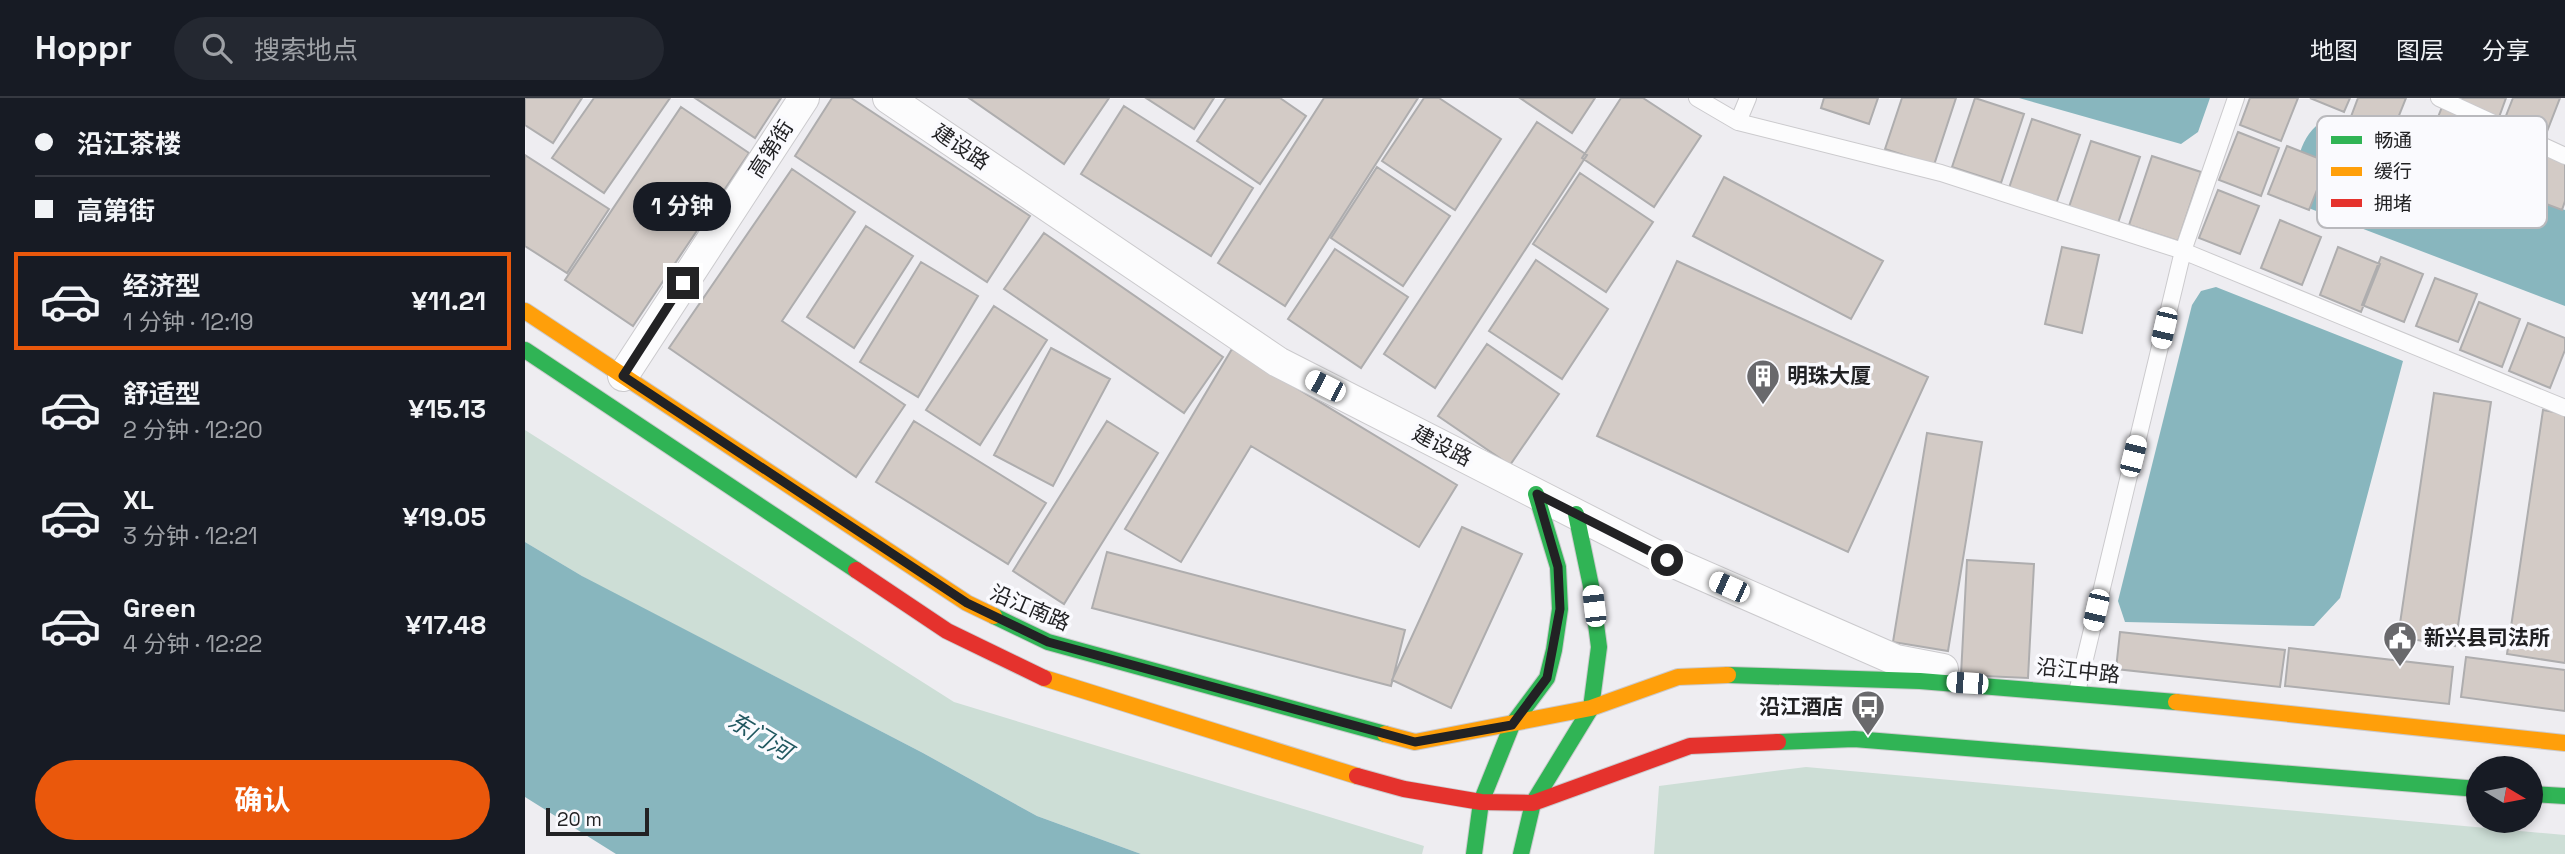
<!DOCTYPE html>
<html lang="zh">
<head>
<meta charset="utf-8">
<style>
  :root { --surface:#171b24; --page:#242831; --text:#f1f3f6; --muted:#9ea1a6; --line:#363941; --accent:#ea580c }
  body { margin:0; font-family:"Space Grotesk","Noto Sans SC",sans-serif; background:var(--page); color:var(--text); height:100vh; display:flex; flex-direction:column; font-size:26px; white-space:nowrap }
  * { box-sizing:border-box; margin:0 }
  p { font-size:23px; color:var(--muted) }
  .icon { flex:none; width:38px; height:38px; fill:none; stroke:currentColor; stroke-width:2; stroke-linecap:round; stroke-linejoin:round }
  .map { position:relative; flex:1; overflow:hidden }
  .panel { display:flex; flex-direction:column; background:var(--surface); width:525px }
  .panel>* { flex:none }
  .guide { display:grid; align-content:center; height:154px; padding:0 35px; background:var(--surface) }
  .needle { width:46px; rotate:100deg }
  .controls { position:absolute; left:1941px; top:658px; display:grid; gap:14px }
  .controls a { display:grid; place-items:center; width:77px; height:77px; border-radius:50%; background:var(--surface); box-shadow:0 4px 10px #0003; font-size:35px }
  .scale { position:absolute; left:21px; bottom:18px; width:103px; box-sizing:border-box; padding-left:7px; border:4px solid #222224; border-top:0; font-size:19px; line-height:24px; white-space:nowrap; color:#222224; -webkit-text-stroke:5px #fafafe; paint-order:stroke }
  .end { position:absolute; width:32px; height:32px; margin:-16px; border:9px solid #222224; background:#fff; box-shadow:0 0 0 4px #fff }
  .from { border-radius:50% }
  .bubble { position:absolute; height:49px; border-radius:24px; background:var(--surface); box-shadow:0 4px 10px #0003; font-size:23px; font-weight:700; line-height:49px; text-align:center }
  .car { position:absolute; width:21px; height:42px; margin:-21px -10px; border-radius:9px; box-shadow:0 0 5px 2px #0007; background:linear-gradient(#fff 24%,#345 0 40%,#fff 0 76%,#345 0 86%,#fff 0) }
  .guide b { display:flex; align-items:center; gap:24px; height:66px; font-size:26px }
  .guide b+b { border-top:2px solid var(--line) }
  .guide i { width:18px; height:18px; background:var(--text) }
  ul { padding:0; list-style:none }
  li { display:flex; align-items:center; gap:21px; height:98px; margin:0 14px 10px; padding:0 21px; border:4px solid transparent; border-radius:0px }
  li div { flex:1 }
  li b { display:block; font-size:26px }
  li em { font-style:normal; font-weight:700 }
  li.current { border-color:var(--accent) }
  li>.icon { width:63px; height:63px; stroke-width:1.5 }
  .primary-button { display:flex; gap:14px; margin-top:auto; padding:14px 35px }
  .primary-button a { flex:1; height:80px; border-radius:42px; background:var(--accent); color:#fff; font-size:28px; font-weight:700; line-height:80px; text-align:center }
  header { display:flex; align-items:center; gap:42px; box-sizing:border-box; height:98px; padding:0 35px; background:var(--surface); border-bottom:2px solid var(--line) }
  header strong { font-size:33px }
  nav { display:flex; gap:38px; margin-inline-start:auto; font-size:24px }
  .search { width:490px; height:63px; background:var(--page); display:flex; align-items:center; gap:18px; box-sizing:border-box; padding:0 24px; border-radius:38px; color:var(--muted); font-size:26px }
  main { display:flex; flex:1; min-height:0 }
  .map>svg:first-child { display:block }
  .green { fill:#cdded6 }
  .water { fill:#88b6be }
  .building { fill:#d3cbc6; stroke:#aeadae; stroke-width:2 }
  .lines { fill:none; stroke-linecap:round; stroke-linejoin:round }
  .lane-casing { stroke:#cbcacd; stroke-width:18 }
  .street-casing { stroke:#cbcacd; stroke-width:32 }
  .fast-casing { stroke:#cbcacd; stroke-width:18 }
  .slow-casing { stroke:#cbcacd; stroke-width:18 }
  .jam-casing { stroke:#cbcacd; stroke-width:18 }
  .lane { stroke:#fcfcfd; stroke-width:16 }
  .street { stroke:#fcfcfd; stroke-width:30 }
  .fast { stroke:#30b455; stroke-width:16 }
  .slow { stroke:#ff9f0a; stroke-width:16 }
  .jam { stroke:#e5322d; stroke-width:16 }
  .route { stroke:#222224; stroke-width:9 }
  .labels { text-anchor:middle; stroke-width:7; stroke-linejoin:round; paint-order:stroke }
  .street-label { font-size:21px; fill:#222224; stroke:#fafafe }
  .poi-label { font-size:21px; font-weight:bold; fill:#222224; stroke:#fafafe; text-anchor:start }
  .water-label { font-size:23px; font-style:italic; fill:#215860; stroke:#fafafe }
  .key { fill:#fafafe; stroke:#b9b9bd; stroke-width:2 }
  .key-label { font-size:19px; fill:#222224 }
</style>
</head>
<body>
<header>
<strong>Hoppr</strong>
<div class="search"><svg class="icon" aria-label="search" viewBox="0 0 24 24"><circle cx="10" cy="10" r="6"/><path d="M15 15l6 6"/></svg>搜索地点</div>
<nav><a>地图</a><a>图层</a><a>分享</a></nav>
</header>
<main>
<section class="panel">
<div class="guide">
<b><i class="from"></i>沿江茶楼</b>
<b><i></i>高第街</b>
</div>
<ul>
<li class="current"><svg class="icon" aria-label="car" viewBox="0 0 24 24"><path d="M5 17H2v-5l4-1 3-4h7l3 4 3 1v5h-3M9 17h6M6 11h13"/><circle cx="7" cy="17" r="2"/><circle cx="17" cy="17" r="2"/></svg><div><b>经济型</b><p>1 分钟 · 12:19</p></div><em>¥11.21</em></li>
<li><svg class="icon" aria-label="car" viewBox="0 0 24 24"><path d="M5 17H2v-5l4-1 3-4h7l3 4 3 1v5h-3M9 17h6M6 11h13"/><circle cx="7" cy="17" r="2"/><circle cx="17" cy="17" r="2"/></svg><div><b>舒适型</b><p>2 分钟 · 12:20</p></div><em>¥15.13</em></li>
<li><svg class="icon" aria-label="car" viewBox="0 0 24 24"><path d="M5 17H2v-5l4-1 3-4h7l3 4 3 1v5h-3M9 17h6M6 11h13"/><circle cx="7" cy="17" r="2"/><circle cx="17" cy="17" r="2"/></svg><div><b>XL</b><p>3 分钟 · 12:21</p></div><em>¥19.05</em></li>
<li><svg class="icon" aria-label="car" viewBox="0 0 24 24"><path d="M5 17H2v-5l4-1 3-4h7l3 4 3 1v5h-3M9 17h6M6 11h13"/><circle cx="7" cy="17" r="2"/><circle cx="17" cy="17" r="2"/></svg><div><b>Green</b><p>4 分钟 · 12:22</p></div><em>¥17.48</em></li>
</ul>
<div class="primary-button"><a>确认</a></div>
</section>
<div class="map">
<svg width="2040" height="756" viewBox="0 0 2040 756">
  <rect width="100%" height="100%" fill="#eeedf1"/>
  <path class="green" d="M0 332 429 604 899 748 897 756H616L512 718 398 655 67 484 0 444Z
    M1281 669 2040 737V756H1129L1134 688Z"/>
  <path class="water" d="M1494 0H1685L1673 34 1656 46Z
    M1800 22 2040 112V208L1786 111 1765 97C1772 69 1773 36 1800 22Z
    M1691 189 1878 263 1815 500 1789 528 1600 524 1593 503 1667 207 1676 193Z
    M0 444 57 478 398 655 512 718 616 756H91L0 699Z"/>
  <path class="building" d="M0 0H57L28 45 0 27Z
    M69 0H145L79 95 27 60Z
    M170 0H256L230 40Z
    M307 0H326L505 118 462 184 270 58Z
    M444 0H584L539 66Z
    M621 0H689L669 31Z
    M701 0H755L781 18 735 86 672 43Z
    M799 0H893L760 208 693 165Z
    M899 0H914L976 41 930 112 857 63Z
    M995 0H1070L1047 35Z
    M1096 0H1118L1176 38 1129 109 1057 60Z
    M1299 0H1353L1344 26 1296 10Z
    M1377 0H1431L1409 67 1360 51Z
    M1450 0 1499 16 1476 85 1427 69Z
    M1725 0H1773L1756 43 1715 27Z
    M1785 0H1825L1819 14Z
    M1833 0H1881L1865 40 1824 24Z
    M1934 0H1981L1973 22 1932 6Z
    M1988 0H2035L2016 49 1975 33Z
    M599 8 728 90 686 158 556 76Z
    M156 9 224 55 108 228 40 182Z
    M1917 9 1958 25 1939 73 1898 57Z
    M1507 21 1555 37 1531 106 1484 90Z
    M1012 24 1062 57 910 290 859 256Z
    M1713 34 1754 50 1736 98 1694 82Z
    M1566 43 1615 59 1592 128 1543 112Z
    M1762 48 1803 64 1784 112 1743 96Z
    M2014 48 2040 58V103L2037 112 1995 96Z
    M0 57 84 111 42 175 0 148Z
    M1627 58 1676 74 1653 143 1604 127Z
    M852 69 925 118 878 188 806 140Z
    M267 71 330 114 257 223 380 307 331 379 144 250Z
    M1055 75 1128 124 1081 194 1008 146Z
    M1199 79 1358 163 1326 221 1168 138Z
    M1693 92 1734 108 1715 156 1674 140Z
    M1755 122 1796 139 1777 187 1736 170Z
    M341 128 388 158 329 250 282 219Z
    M519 135 698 259 659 315 479 191Z
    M1537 149 1574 157 1557 235 1520 226Z
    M1813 149 1855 166 1836 214 1795 197Z
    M810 151 883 199 836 270 763 221Z
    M1856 159 1898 176 1879 224 1837 207Z
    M1011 162 1083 211 1037 281 964 233Z
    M1152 163 1403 279 1323 454 1072 338Z
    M396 164 453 198 393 299 335 264Z
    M1910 180 1952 196 1933 244 1891 228Z
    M1954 204 1995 221 1977 269 1935 252Z
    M469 208 522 242 455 347 401 312Z
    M2003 225 2040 240V252L2025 290 1984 273Z
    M962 246 1034 296 985 367 913 318Z
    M526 250 585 281 528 388 469 357Z
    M707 251 932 387 894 449 726 348 656 464 600 431Z
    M1909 295 1966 304 1930 548 1873 539Z
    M2018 312 2040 316V565L1982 556Z
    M389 323 521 405 483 466 351 384Z
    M582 323 633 355 539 506 488 473Z
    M1402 335 1457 344 1423 553 1368 544Z
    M937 429 997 456 926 610 867 582Z
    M582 454 880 532 866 588 567 510Z
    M1442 462 1509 466 1503 580 1436 577Z
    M1595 534 1760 552 1755 589 1591 571Z
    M1764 550 1928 569 1924 606 1760 588Z
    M1941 559 2040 572V613L1936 599Z"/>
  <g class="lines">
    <g class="lane-casing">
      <path id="lane" d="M1172 0 1213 24 1416 75 1658 153 2040 310
        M1914 0 2040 58
        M1213 24 1223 0
        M1552 594 1658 153 1711 0"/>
    </g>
    <g class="street-casing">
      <path id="street" d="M363 0 753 264 1129 456 1371 562 1418 571
        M98 278 279 0"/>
    </g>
    <g class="fast-casing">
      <path id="fast" d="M0 252 331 472
        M469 518 523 544 860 636
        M1203 577 1395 583 1651 604
        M1253 644 1329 641 1953 691
        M2006 696 2040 698
        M949 756 956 704 987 627 1022 580 1029 552 1035 511 1033 469 1011 396
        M996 756 1008 705 1066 610 1074 549 1066 488 1051 416"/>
    </g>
    <g class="slow-casing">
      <path id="slow" d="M0 213 442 505 469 518
        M519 580 832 678
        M1651 604 2040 645
        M860 636 890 644 1066 610 1153 579 1203 577"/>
    </g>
    <g class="jam-casing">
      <path id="jam" d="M331 472 422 533 519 580
        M832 678 879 691 956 704 1008 705 1165 648 1253 644"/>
    </g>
    <use href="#lane" class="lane"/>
    <use href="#street" class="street"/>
    <use href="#fast" class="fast"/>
    <use href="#slow" class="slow"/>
    <use href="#jam" class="jam"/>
  </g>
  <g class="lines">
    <path class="route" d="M158 185 98 278 442 505 523 544 890 644 987 627 1022 580 1035 511 1033 469 1012 396 1142 462"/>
  </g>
  <defs>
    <g id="building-pin" transform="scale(1.75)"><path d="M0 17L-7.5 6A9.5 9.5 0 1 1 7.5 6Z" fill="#69696c" stroke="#fafafe"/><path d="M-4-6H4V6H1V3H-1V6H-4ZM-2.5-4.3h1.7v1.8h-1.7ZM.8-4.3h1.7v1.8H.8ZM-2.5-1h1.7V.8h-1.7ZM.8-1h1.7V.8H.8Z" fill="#fff"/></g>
    <g id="civic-pin" transform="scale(1.75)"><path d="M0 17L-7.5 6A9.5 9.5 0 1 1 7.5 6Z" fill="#69696c" stroke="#fafafe"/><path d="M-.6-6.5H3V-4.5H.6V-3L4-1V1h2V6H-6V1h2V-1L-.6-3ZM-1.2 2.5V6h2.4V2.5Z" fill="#fff"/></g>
    <g id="bus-pin" transform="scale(1.75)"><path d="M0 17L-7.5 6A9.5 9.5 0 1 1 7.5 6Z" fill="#69696c" stroke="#fafafe"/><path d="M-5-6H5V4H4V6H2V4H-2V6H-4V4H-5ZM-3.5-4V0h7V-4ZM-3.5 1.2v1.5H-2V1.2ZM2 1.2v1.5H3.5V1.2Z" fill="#fff"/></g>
  </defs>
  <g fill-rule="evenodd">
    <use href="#building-pin" x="1238" y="278"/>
    <use href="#civic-pin" x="1875" y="540"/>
    <use href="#bus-pin" x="1343" y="609"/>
  </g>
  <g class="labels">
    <g class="street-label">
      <text transform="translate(436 49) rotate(34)" y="7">建设路</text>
      <text transform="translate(246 51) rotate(-57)" y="7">高第街</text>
      <text transform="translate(917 348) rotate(27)" y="7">建设路</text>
      <text transform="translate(505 510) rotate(23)" y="7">沿江南路</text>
      <text transform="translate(1553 573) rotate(6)" y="7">沿江中路</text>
    </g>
    <g class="poi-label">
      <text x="1262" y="285">明珠大厦</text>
      <text x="1899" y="547">新兴县司法所</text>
      <text x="1318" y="616" text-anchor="end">沿江酒店</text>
    </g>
    <g class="water-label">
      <text transform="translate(235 638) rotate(31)" y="8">东门河</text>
    </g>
  </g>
  <rect x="1792" y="18" width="230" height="112" rx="10" class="key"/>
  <rect x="1806" y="38" width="31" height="8" fill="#30b455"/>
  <rect x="1806" y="69" width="31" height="9" fill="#ff9f0a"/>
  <rect x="1806" y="101" width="31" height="8" fill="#e5322d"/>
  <g class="key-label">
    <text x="1849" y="49">畅通</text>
    <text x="1849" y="80">缓行</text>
    <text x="1849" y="112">拥堵</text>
  </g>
</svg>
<div class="controls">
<a><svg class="needle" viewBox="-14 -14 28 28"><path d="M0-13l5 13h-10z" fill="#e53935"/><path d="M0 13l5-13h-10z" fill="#9ea1a6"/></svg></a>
</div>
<div class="scale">20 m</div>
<i class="end from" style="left:1142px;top:462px"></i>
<i class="end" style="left:158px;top:185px"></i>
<div class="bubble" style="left:108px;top:84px;width:98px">1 分钟</div>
<i class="car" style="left:1639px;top:230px;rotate:193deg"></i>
<i class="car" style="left:800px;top:288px;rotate:297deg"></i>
<i class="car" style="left:1608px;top:358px;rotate:14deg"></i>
<i class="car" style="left:1204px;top:489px;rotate:294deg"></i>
<i class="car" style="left:1069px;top:508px;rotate:353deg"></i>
<i class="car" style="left:1571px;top:512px;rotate:193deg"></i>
<i class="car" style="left:1442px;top:585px;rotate:274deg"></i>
</div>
</main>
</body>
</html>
